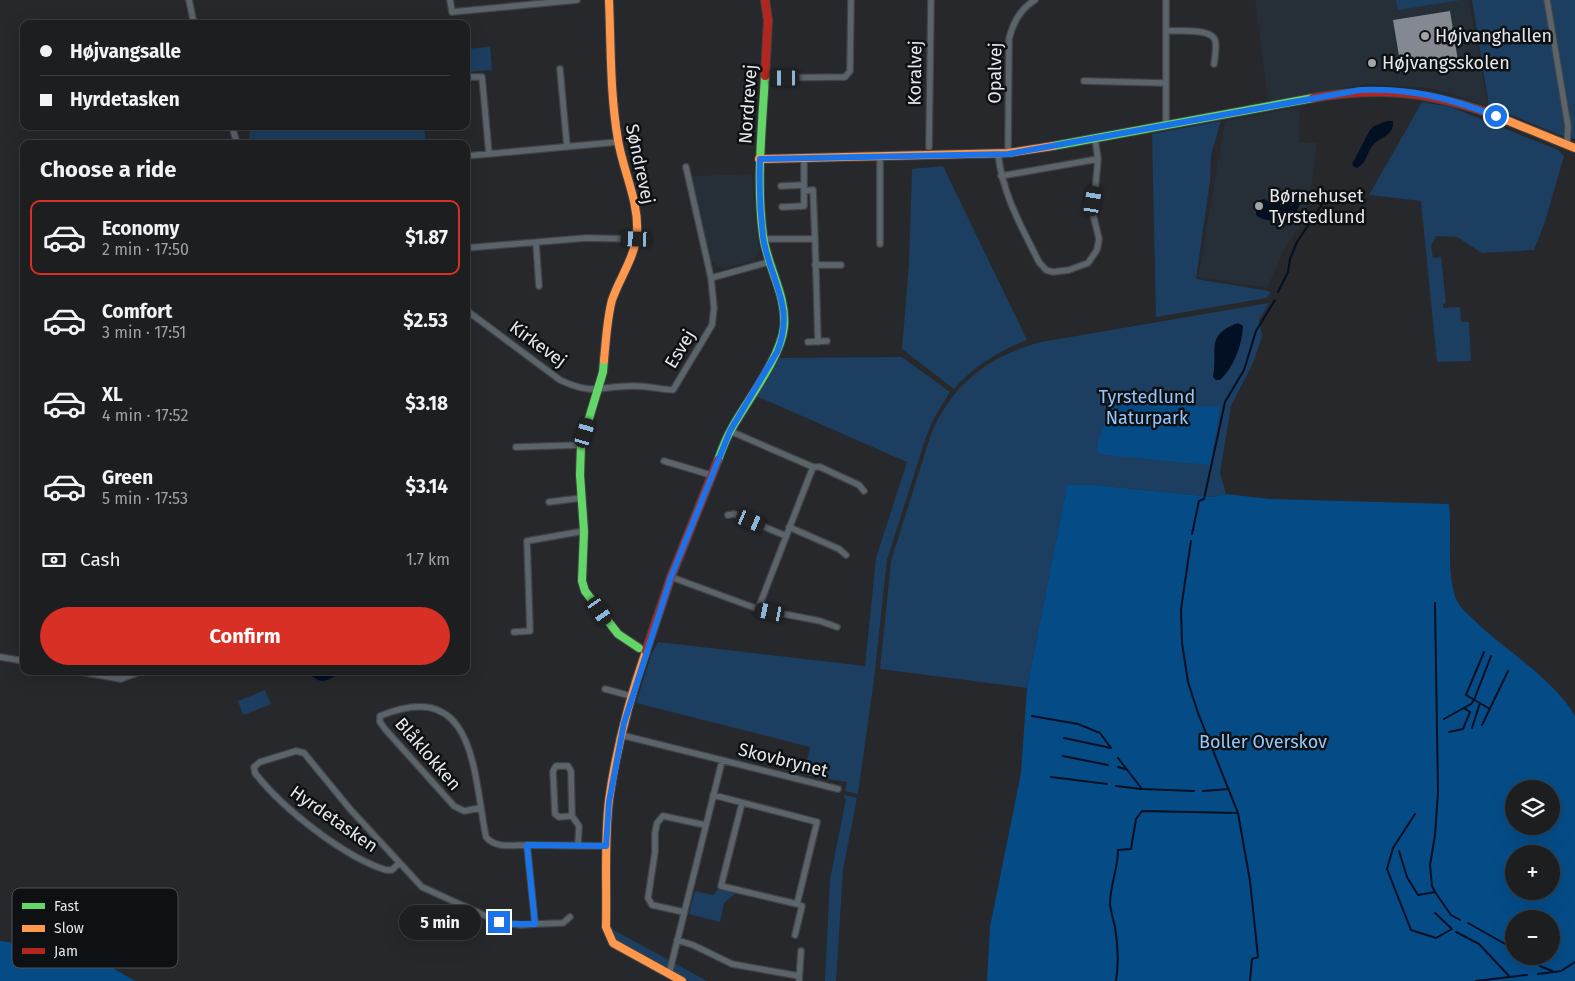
<!DOCTYPE html>
<html lang="en">
<head>
<meta charset="utf-8">
<style>
  :root { --surface:#1c1e20; --page:#252729; --text:#f1f3f6; --muted:#a0a2a5; --line:#3a3c3e; --accent:#d93025 }
  body { margin:0; font-family:"Fira Sans",sans-serif; background:var(--page); color:var(--text); height:100vh; display:flex; flex-direction:column; font-size:19px; white-space:nowrap }
  * { box-sizing:border-box; margin:0 }
  p { font-size:16px; color:var(--muted) }
  .icon { flex:none; width:28px; height:28px; fill:none; stroke:currentColor; stroke-width:2; stroke-linecap:round; stroke-linejoin:round }
  .map { position:relative; flex:1; overflow:hidden }
  .drawer { position:absolute; left:20px; top:140px; width:450px; height:535px; display:flex; flex-direction:column; background:var(--surface); border-radius:10px; box-shadow:0 5px 20px #0002,0 0 0 1px var(--line) }
  .drawer>* { flex:none }
  .hud { position:absolute; left:20px; top:20px; width:450px; height:110px; border-radius:10px; box-shadow:0 5px 20px #0002,0 0 0 1px var(--line); display:grid; align-content:center; height:110px; padding:0 20px; background:var(--surface) }
  .tools { position:absolute; left:1505px; top:780px; display:grid; gap:10px }
  .tools a { display:grid; place-items:center; width:55px; height:55px; border-radius:50%; background:var(--surface); box-shadow:0 5px 20px #0002,0 0 0 1px var(--line); font-size:25px }
  .end { position:absolute; width:22px; height:22px; margin:-11px; border:6px solid #1a73e8; background:#fff; box-shadow:0 0 0 2px #fff }
  .from { border-radius:50% }
  .bubble { position:absolute; height:35px; border-radius:18px; background:var(--surface); box-shadow:0 5px 20px #0002,0 0 0 1px var(--line); font-size:16px; font-weight:700; line-height:35px; text-align:center }
  .car { position:absolute; width:15px; height:30px; margin:-15px -8px; border-radius:6px; box-shadow:0 0 4px 1px #0007; background:linear-gradient(#222 24%,#8ab4d8 0 40%,#222 0 76%,#8ab4d8 0 86%,#222 0) }
  .hud b { display:flex; align-items:center; gap:18px; height:48px; font-size:19px }
  .hud b+b { border-top:1px solid var(--line) }
  .hud i { width:12px; height:12px; background:var(--text) }
  ul { padding:0; list-style:none }
  li { display:flex; align-items:center; gap:15px; height:75px; margin:0 10px 8px; padding:0 10px; border:2px solid transparent; border-radius:10px }
  li div { flex:1 }
  li b { display:block; font-size:19px }
  li em { font-style:normal; font-weight:700 }
  li.on { border-color:var(--accent) }
  li>.icon { width:45px; height:45px; stroke-width:1.5 }
  h2 { padding:0 20px; font-size:22px; line-height:60px }
  .pay { display:flex; align-items:center; gap:12px; height:55px; padding:0 20px; font-size:19px }
  .pay p { margin-inline-start:auto }
  .cta { display:flex; gap:10px; margin-top:auto; padding:10px 20px }
  .cta a { flex:1; height:58px; border-radius:30px; background:var(--accent); color:#fff; font-size:20px; font-weight:700; line-height:58px; text-align:center }
  .map>svg:first-child { display:block }
  .built { fill:#262e38 }
  .green { fill:#1c3e61 }
  .forest { fill:#054c87; fill-rule:evenodd }
  .water { fill:#030f23 }
  .lines { fill:none; stroke-linecap:round; stroke-linejoin:round }
  .stream { stroke:#030f23; stroke-width:2 }
  .building { fill:#848991 }
  .street-casing { stroke:#414345; stroke-width:8 }
  .fast-casing { stroke:#414345; stroke-width:10 }
  .slow-casing { stroke:#414345; stroke-width:10 }
  .jam-casing { stroke:#414345; stroke-width:10 }
  .street { stroke:#5b636b; stroke-width:5.5 }
  .fast { stroke:#63d668; stroke-width:8 }
  .slow { stroke:#ff974d; stroke-width:8 }
  .jam { stroke:#b3261e; stroke-width:8 }
  .route { stroke:#1a73e8; stroke-width:6 }
  .poi-dot { fill:#a2a5a8; stroke:#0e1113; stroke-width:2 }
  .labels { text-anchor:middle; stroke-width:5; stroke-linejoin:round; paint-order:stroke }
  .poi-label { font-size:18px; fill:#e4e8ec; stroke:#0e1113; text-anchor:start }
  .street-label { font-size:18px; fill:#e4e8ec; stroke:#0e1113 }
  .park-label { font-size:18px; fill:#94c7ff; stroke:#0e1113 }
  .key { fill:#0e1113; stroke:#4e5254; stroke-width:1 }
  .key-label { font-size:14px; fill:#e4e8ec }
</style>
</head>
<body>
<div class="map">
<svg width="1575" height="981" viewBox="0 0 1575 981">
  <rect width="100%" height="100%" fill="#26282b"/>
  <path class="built" d="M1255 0H1469L1488 107 1453 94 1429 88 1368 84 1268 101Z
    M1300 107 1299 142 1317 143 1311 191 1303 221 1284 250 1267 288 1198 277 1225 121Z
    M752 174 759 251 754 260 723 269 709 260 691 176Z"/>
  <path class="green" d="M1396 0H1461L1398 10Z
    M1472 0H1575V139L1560 135 1489 106Z
    M490 47 492 70 466 72V49Z
    M1422 102 1451 107 1558 150 1564 156 1545 222 1534 250 1482 253 1457 237 1436 236 1431 246 1433 258 1441 257 1446 303 1443 304V308L1460 307 1461 322H1469L1471 361 1437 362 1421 201 1369 195Z
    M1221 121 1211 155 1210 181 1196 279 1269 291 1270 294 1266 298 1156 317 1152 134Z
    M249 126H424L426 144H250Z
    M943 166 1027 340C998 352 974 366 954 389L902 349 909 264 912 169Z
    M1269 303 1259 320 1262 336 1253 363 1231 406 1220 473 1226 494 1213 497 1095 485H1067L1027 688 880 669 891 561 932 431C955 382 989 356 1041 342Z
    M902 357 950 392 934 418 925 440 887 560 874 679 858 794 845 791 847 782 804 775 810 747 636 703 651 655 658 642 865 666 876 558 907 462 756 396 779 358Z
    M265 690 271 704 243 715 238 701Z
    M845 795 857 798 843 870 836 981H825L830 879 846 799 844 798Z
    M718 889 736 893 724 903 720 922 689 914 695 891 713 895Z
    M610 928 707 981H689L631 951 618 942Z"/>
  <path class="forest" d="M1116 402 1220 407 1210 465 1106 455 1097 452 1098 442 1112 404Z
    M1067 485H1095L1213 497 1226 494 1270 499 1449 504C1452 530 1446 575 1456 599 1459 607 1469 615 1476 622 1508 653 1552 677 1575 716V981H987L990 927 1021 773 1027 688ZM1514 789H1551V826H1514ZM1514 854H1551V891H1514ZM1514 919H1551V956H1514Z
    M0 941 63 949 109 966 135 981H0Z"/>
  <path class="water" d="M1387 121H1393C1394 136 1381 137 1373 145 1366 153 1368 162 1357 168L1353 166 1352 164 1370 130 1374 126Z
    M1289 195H1295L1300 198C1303 220 1268 226 1256 215V206L1260 200 1264 199 1270 203Z
    M1238 323 1243 326C1242 345 1234 367 1220 380H1216L1213 377C1218 349 1205 335 1238 323Z
    M307 671H342C327 682 320 686 307 671Z"/>
  <g class="lines">
    <path class="stream" d="M1278 292 1288 272 1290 259 1297 242 1327 197
      M1192 534 1199 501 1204 499 1225 402 1244 370 1256 331 1275 300
      M1191 541 1181 609 1182 643 1188 682 1198 713 1238 813 1250 881 1258 957 1252 959 1250 981
      M1435 603 1438 792 1435 835 1430 865 1432 886 1435 892 1451 915 1460 920
      M1484 652 1466 695 1490 709
      M1032 716 1078 724 1100 733 1111 748
      M1444 719 1471 704 1474 700 1491 656
      M1482 725 1508 671
      M1472 728 1480 703
      M1449 732 1463 729 1470 712 1464 708
      M1064 738 1111 748
      M1063 756 1108 765
      M1118 758 1142 789 1194 791
      M1118 767 1125 769
      M1051 777 1107 784
      M1116 786 1141 789
      M1203 791 1229 789
      M1415 814 1393 848 1387 869 1411 930 1436 938 1452 929 1435 913
      M1399 851 1407 877 1418 895 1435 892
      M1468 923 1514 949
      M1456 932 1479 944 1510 977
      M1525 956 1531 962
      M1540 966 1552 971
      M1538 974 1561 971 1575 962
      M1116 981C1119 963 1118 945 1115 927 1113 919 1111 912 1110 904 1110 885 1118 869 1118 850L1131 849 1136 819 1142 811 1238 813
      M1476 981 1527 975"/>
  </g>
  <path class="building" d="M1450 11 1458 61 1438 64V61L1424 63 1423 59 1400 62 1393 20Z"/>
  <g class="lines">
    <g class="street-casing">
      <path id="street" d="M189 0 194 24
        M450 0 452 12 577 0
        M1547 0 1568 126 1567 145
        M1166 31C1177 31 1211 28 1215 40 1217 47 1215 57 1214 64
        M560 69 567 147
        M466 77H482L489 154
        M766 78 845 77 850 71 851 0
        M1084 81 1165 83
        M232 126 237 144
        M1166 126V0
        M929 147 931 0
        M1008 153 1009 39C1013 22 1020 9 1035 0
        M998 154C1003 195 1021 226 1039 262L1046 270 1053 272 1069 270 1088 263 1097 250 1099 239 1093 214 1098 159 1095 139
        M466 156 618 142
        M1001 176 1098 159
        M781 186 804 185
        M782 207 804 206V158
        M764 239H815L813 190 804 191
        M815 239 818 342
        M536 243 539 286
        M880 244V157
        M466 248 586 238 636 239
        M815 265H841
        M711 278 769 262
        M466 310 560 380C594 396 600 386 634 386 647 386 660 389 673 390L712 325 714 308 711 278 686 167
        M808 342 827 341
        M516 447 581 445
        M664 461 711 475
        M813 467H820L859 485 864 491
        M549 502 581 498
        M728 515 734 514 786 536
        M789 527 839 549 846 555
        M671 577 758 609 813 467 730 431
        M758 609 820 621 837 627
        M514 632 530 631 527 541 584 531
        M0 657 24 661
        M76 671 121 679 142 671
        M605 689 631 696
        M621 735 838 789
        M713 795 817 822 797 904 802 906 795 935
        M742 803 721 886 797 904
        M480 808 464 811 454 806 385 729 380 722V716C476 676 473 773 486 837 496 849 513 845 527 845
        M572 816 559 817 555 814 553 771 556 766H568L571 771 572 816 579 826 578 845
        M399 863 392 870H386C344 857 282 808 255 773L254 767 260 762 296 751 304 753 350 809 422 887 499 922 521 925 535 924
        M684 912 652 905 648 898 655 852V833L657 823 663 816 705 825
        M570 917 563 923 535 924 527 845 607 846
        M677 940 693 945 732 964 799 976
        M669 974 722 761
        M799 981 801 951"/>
    </g>
    <g class="fast-casing">
      <path id="fast" d="M1053 146 1313 98
        M604 360 603 372 581 445 580 475 584 531 582 581 585 591 618 634 639 648
        M718 460C722 449 726 438 732 428 747 401 781 357 784 327 787 295 767 267 763 235 756 182 762 129 765 76"/>
    </g>
    <g class="slow-casing">
      <path id="slow" d="M1489 113 1575 148
        M759 159 1008 153 1053 146
        M604 360C606 340 607 319 612 300 620 277 635 257 637 233 639 201 623 171 618 140 610 94 611 47 609 0
        M646 651C629 700 616 750 609 800 604 842 607 885 606 927L613 943 682 981"/>
    </g>
    <g class="jam-casing">
      <path id="jam" d="M765 0 768 20 765 76
        M1313 98C1378 86 1427 92 1489 113
        M646 651 671 577 718 460"/>
    </g>
    <use href="#street" class="street"/>
    <use href="#fast" class="fast"/>
    <use href="#slow" class="slow"/>
    <use href="#jam" class="jam"/>
  </g>
  <g class="lines">
    <path class="route" d="M499 922 510 924H535L527 845 606 846 609 802 624 723 671 577 730 431 777 352C796 306 770 281 763 237 760 211 759 185 760 159L1008 154 1360 90C1412 88 1449 98 1496 116"/>
  </g>
  <g class="poi-dot">
    <circle cx="1425" cy="36" r="5"/>
    <circle cx="1372" cy="63" r="5"/>
    <circle cx="1259" cy="206" r="5"/>
  </g>
  <g class="labels">
    <g class="poi-label">
      <text x="1435" y="42">Højvanghallen</text>
      <text x="1382" y="69">Højvangsskolen</text>
      <text x="1269" y="202">Børnehuset<tspan x="1269" dy="21">Tyrstedlund</tspan></text>
    </g>
    <g class="street-label">
      <text transform="translate(915 73) rotate(-89)" y="6">Koralvej</text>
      <text transform="translate(995 73) rotate(-89)" y="6">Opalvej</text>
      <text transform="translate(748 104) rotate(-86)" y="6">Nordrevej</text>
      <text transform="translate(640 164) rotate(78)" y="6">Søndrevej</text>
      <text transform="translate(538 344) rotate(36)" y="6">Kirkevej</text>
      <text transform="translate(680 349) rotate(-59)" y="6">Esvej</text>
      <text transform="translate(428 754) rotate(49)" y="6">Blåklokken</text>
      <text transform="translate(783 760) rotate(14)" y="6">Skovbrynet</text>
      <text transform="translate(334 819) rotate(35)" y="6">Hyrdetasken</text>
    </g>
    <g class="park-label">
      <text x="1147" y="403">Tyrstedlund<tspan x="1147" dy="21">Naturpark</tspan></text>
      <text x="1263" y="748">Boller Overskov</text>
    </g>
  </g>
  <rect x="12" y="888" width="166" height="80" rx="8" class="key"/>
  <rect x="22" y="903" width="23" height="6" fill="#63d668"/>
  <rect x="22" y="925" width="23" height="7" fill="#ff974d"/>
  <rect x="22" y="948" width="23" height="6" fill="#b3261e"/>
  <g class="key-label">
    <text x="54" y="911">Fast</text>
    <text x="54" y="933">Slow</text>
    <text x="54" y="956">Jam</text>
  </g>
</svg>
<div class="tools">
<a><svg class="icon" aria-label="layers" viewBox="0 0 24 24"><path d="M12 4l9 5-9 5-9-5zM3 14l9 5 9-5"/></svg></a>
<a>+</a>
<a>−</a>
</div>
<i class="end from" style="left:1496px;top:116px"></i>
<i class="end" style="left:499px;top:922px"></i>
<div class="bubble" style="left:399px;top:905px;width:82px">5 min</div>
<i class="car" style="left:785px;top:78px;rotate:270deg"></i>
<i class="car" style="left:1093px;top:201px;rotate:9deg"></i>
<i class="car" style="left:636px;top:239px;rotate:272deg"></i>
<i class="car" style="left:585px;top:433px;rotate:17deg"></i>
<i class="car" style="left:751px;top:521px;rotate:113deg"></i>
<i class="car" style="left:600px;top:611px;rotate:145deg"></i>
<i class="car" style="left:770px;top:612px;rotate:282deg"></i>
<div class="hud">
<b><i class="from"></i>Højvangsalle</b>
<b><i></i>Hyrdetasken</b>
</div>
<section class="drawer">
<h2>Choose a ride</h2>
<ul>
<li class="on"><svg class="icon" aria-label="car" viewBox="0 0 24 24"><path d="M5 17H2v-5l4-1 3-4h7l3 4 3 1v5h-3M9 17h6M6 11h13"/><circle cx="7" cy="17" r="2"/><circle cx="17" cy="17" r="2"/></svg><div><b>Economy</b><p>2 min · 17:50</p></div><em>$1.87</em></li>
<li><svg class="icon" aria-label="car" viewBox="0 0 24 24"><path d="M5 17H2v-5l4-1 3-4h7l3 4 3 1v5h-3M9 17h6M6 11h13"/><circle cx="7" cy="17" r="2"/><circle cx="17" cy="17" r="2"/></svg><div><b>Comfort</b><p>3 min · 17:51</p></div><em>$2.53</em></li>
<li><svg class="icon" aria-label="car" viewBox="0 0 24 24"><path d="M5 17H2v-5l4-1 3-4h7l3 4 3 1v5h-3M9 17h6M6 11h13"/><circle cx="7" cy="17" r="2"/><circle cx="17" cy="17" r="2"/></svg><div><b>XL</b><p>4 min · 17:52</p></div><em>$3.18</em></li>
<li><svg class="icon" aria-label="car" viewBox="0 0 24 24"><path d="M5 17H2v-5l4-1 3-4h7l3 4 3 1v5h-3M9 17h6M6 11h13"/><circle cx="7" cy="17" r="2"/><circle cx="17" cy="17" r="2"/></svg><div><b>Green</b><p>5 min · 17:53</p></div><em>$3.14</em></li>
</ul>
<div class="pay"><svg class="icon" aria-label="cash" viewBox="0 0 24 24"><path d="M3 7h18v10H3z"/><circle cx="12" cy="12" r="2"/></svg>Cash<p>1.7 km</p></div>
<div class="cta"><a>Confirm</a></div>
</section>
</div>
</body>
</html>
